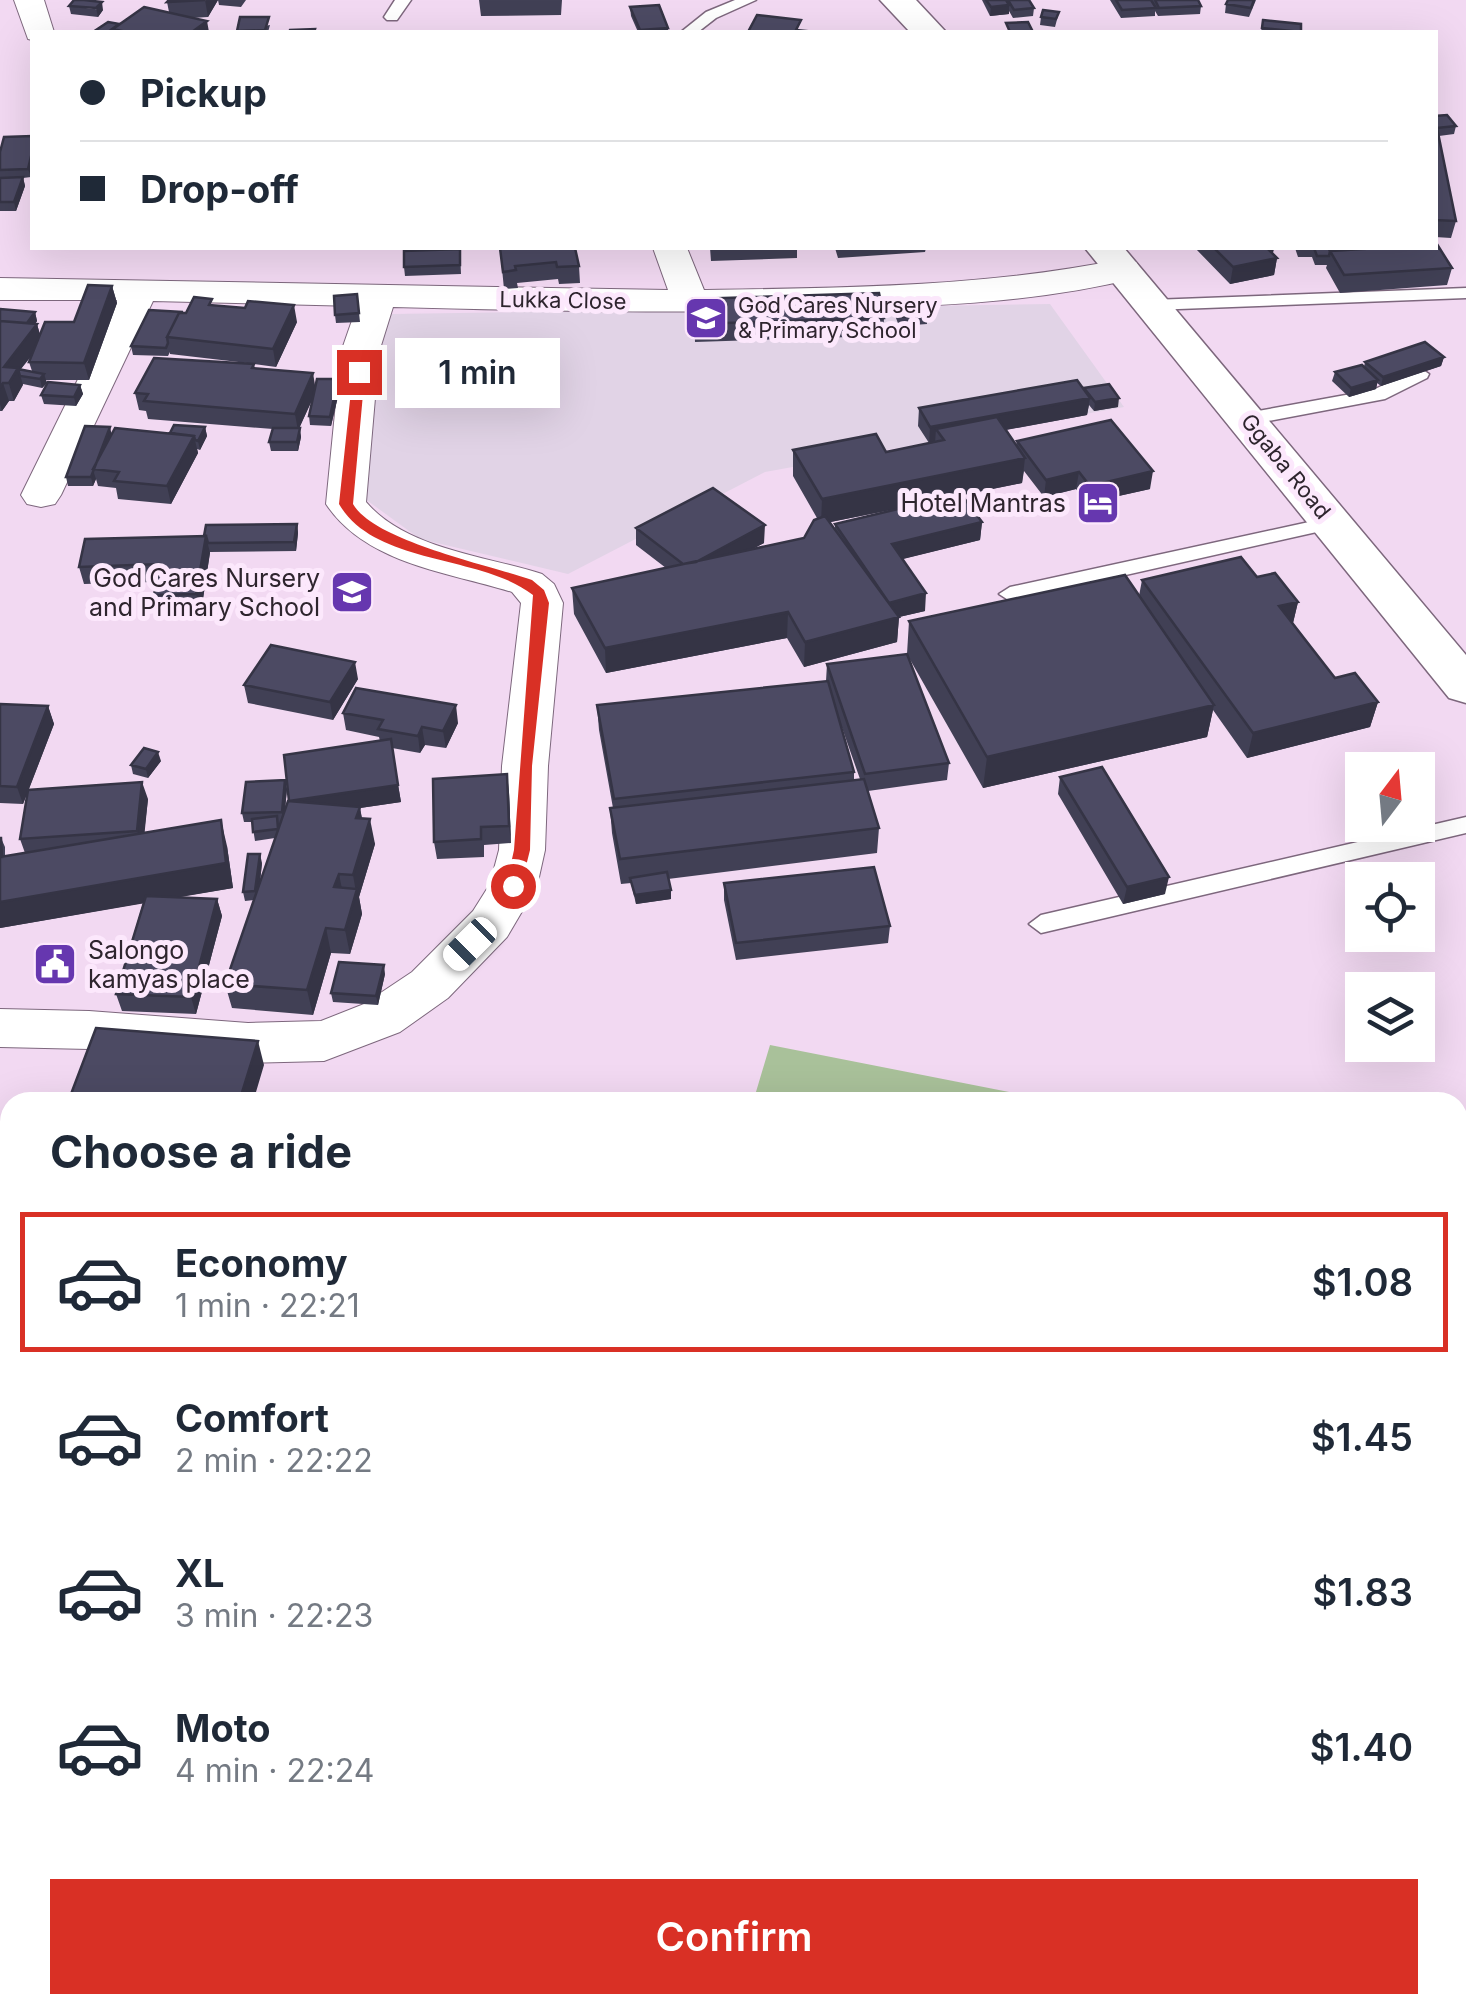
<!DOCTYPE html>
<html lang="en">
<head>
<meta charset="utf-8">
<style>
  :root { --surface:#fff; --page:#f2f2f3; --text:#1f2937; --muted:#747a83; --line:#e0e1e3; --accent:#d93025 }
  body { margin:0; font-family:Inter,sans-serif; background:var(--page); color:var(--text); height:100vh; display:flex; flex-direction:column; font-size:38px; white-space:nowrap }
  * { box-sizing:border-box; margin:0 }
  p { font-size:32px; color:var(--muted) }
  .icon { flex:none; width:55px; height:55px; fill:none; stroke:currentColor; stroke-width:2; stroke-linecap:round; stroke-linejoin:round }
  .map { position:relative; flex:1; overflow:hidden }
  .details { position:absolute; left:0px; top:1092px; width:1468px; height:922px; display:flex; flex-direction:column; background:var(--surface); border-radius:30px 30px 0 0; box-shadow:0 10px 40px #0002 }
  .details>* { flex:none }
  .hud { position:absolute; left:30px; top:30px; width:1408px; height:220px; border-radius:0px; box-shadow:0 10px 40px #0002; display:grid; align-content:center; height:220px; padding:0 50px; background:var(--surface) }
  .needle { width:65px; rotate:16deg }
  .tools { position:absolute; left:1345px; top:752px; display:grid; gap:20px }
  .tools a { display:grid; place-items:center; width:90px; height:90px; border-radius:0px; background:var(--surface); box-shadow:0 10px 40px #0002; font-size:50px }
  .end { position:absolute; width:45px; height:45px; margin:-22px; border:12px solid #d93025; background:#fff; box-shadow:0 0 0 5px #fff }
  .from { border-radius:50% }
  .bubble { position:absolute; height:70px; border-radius:0px; background:var(--surface); box-shadow:0 10px 40px #0002; font-size:32px; font-weight:600; line-height:70px; text-align:center }
  .car { position:absolute; width:30px; height:60px; margin:-30px -15px; border-radius:12px; box-shadow:0 0 8px 2px #0007; background:linear-gradient(#fff 24%,#345 0 40%,#fff 0 76%,#345 0 86%,#fff 0) }
  .hud b { display:flex; align-items:center; gap:35px; height:95px; font-size:38px }
  .hud b+b { border-top:2px solid var(--line) }
  .hud i { width:25px; height:25px; background:var(--text) }
  ul { padding:0; list-style:none }
  li { display:flex; align-items:center; gap:30px; height:140px; margin:0 20px 15px; padding:0 30px; border:5px solid transparent; border-radius:0px }
  li div { flex:1 }
  li b { display:block; font-size:38px }
  li em { font-style:normal; font-weight:600 }
  li.selected { border-color:var(--accent) }
  li>.icon { width:90px; height:90px; stroke-width:1.5 }
  h2 { padding:0 50px; font-size:45px; line-height:120px }
  .primary-button { display:flex; gap:20px; margin-top:auto; padding:20px 50px }
  .primary-button a { flex:1; height:115px; border-radius:0px; background:var(--accent); color:#fff; font-size:40px; font-weight:600; line-height:115px; text-align:center }
  .map>svg:first-child { display:block }
  .commercial { fill:#e1d3e6 }
  .green { fill:#a9c19a }
  .lines { fill:none; stroke-linecap:round; stroke-linejoin:round }
  .stream { fill:#93b2dc; fill-rule:evenodd }
  .service-casing { stroke:#7d677d; stroke-width:3 }
  .minor-casing { stroke:#7d677d; stroke-width:2 }
  .secondary-casing { stroke:#7d677d; stroke-width:3 }
  .service { fill:#fff; fill-rule:evenodd }
  .minor { fill:#fff; fill-rule:evenodd }
  .secondary { fill:#fff; fill-rule:evenodd }
  .wall { fill:#414055; fill-rule:evenodd }
  .shaded-wall { fill:#353445 }
  .building { fill:#4c4a63; stroke:#353445; stroke-width:2.5 }
  .route { fill:#d93025 }
  .labels { text-anchor:middle; stroke-width:10; stroke-linejoin:round; paint-order:stroke }
  .far-street-label { font-size:22px; fill:#2e252e; stroke:#fce8fc }
  .far-poi-label { font-size:22px; fill:#2e252e; stroke:#fce8fc; text-anchor:start }
  .poi-label { font-size:25px; fill:#2e252e; stroke:#fce8fc; text-anchor:end }
</style>
</head>
<body>
<div class="map">
<svg width="1466" height="2014" viewBox="0 0 1466 2014">
  <rect width="100%" height="100%" fill="#f2d9f2"/>
  <path class="commercial" d="M1050 304 1124 407 765 472 568 574 420 539 350 488 356 350 392 314Z"/>
  <path class="green" d="M770 1045 1060 1102H753Z
    M1458 1240 1466 1245V2014H0V1264H10V2005H1458Z"/>
  <g class="lines">
    <path class="stream" d="M0 1423H10V1439H0Z
      M1466 1505V1521L1458 1522V1506Z"/>
    <g class="service-casing">
      <path id="service" d="M395 0H411L397 20H387L384 17Z
        M735 0H756L716 18 698 32H681L706 12Z
        M1466 288V298L1152 310 1143 305 1152 300Z
        M1420 368 1429 374 1427 378 1385 399 1247 425 1237 419 1247 413 1373 390Z
        M1332 517 1342 523 1339 527 1010 601 999 594 1010 587Z
        M1466 817V833L1041 933 1029 924 1041 915Z"/>
    </g>
    <g class="minor-casing">
      <path id="minor" d="M14 0H44L54 32H32V40L28 39Z
        M653 248H687L704 290C844 288 985 287 1123 259L1136 262 1141 270 1136 278C1039 302 940 306 841 309 692 314 543 311 393 307L379 352 366 502C406 549 486 556 542 574L554 584 563 603 548 766 545 850 537 886 507 937 448 998 400 1032 324 1061 248 1063 89 1049 0 1047V1009L89 1011 248 1023 321 1021 364 1004 412 972 473 911 490 884 499 850 502 766 521 603 512 592C448 572 366 564 326 504L341 352 357 306 153 301 61 495 55 504 41 507 27 504 21 495 117 300H0V278L668 290Z"/>
    </g>
    <g class="secondary-casing">
      <path id="secondary" d="M880 0H916L946 32H910Z
        M1085 248H1124L1466 655V703L1449 698Z"/>
    </g>
    <use href="#service" class="service"/>
    <use href="#minor" class="minor"/>
    <use href="#secondary" class="secondary"/>
  </g>
  <path class="wall" d="M218 0 208 17 192 18 209 32H93L169 12 167 2Z
    M218 0H246L241 7 219 5Z
    M479 0H562L561 15 481 16Z
    M982 0H1029L1034 8 1033 16 1013 18 1009 11V14L990 16Z
    M1110 0H1198L1201 6 1200 14 1158 16 1155 11V16L1121 18Z
    M1256 0 1249 17 1225 13 1226 4Z
    M69 6 103 10 98 17 71 14Z
    M630 7 668 28V32H638L631 16Z
    M1059 12 1055 27 1040 25 1041 17Z
    M1263 20 1301 32H1261Z
    M270 25 268 32H237V31Z
    M1435 116 1456 126 1454 134 1439 136 1456 221 1451 238 1435 237Z
    M32 136V170L31 177 23 178 25 186 16 211H0V151Z
    M500 248 579 266 580 283 559 284 558 279 517 283 518 288 504 289Z
    M710 248H797V258L711 261Z
    M835 248H926L925 252 838 258Z
    M1195 248H1274L1273 253 1277 258 1274 275 1230 284Z
    M1295 248H1345L1346 250 1358 249V248H1435L1452 268 1447 285 1340 293 1326 268 1327 265H1315L1312 257H1298Z
    M460 249 461 274 405 276 404 267Z
    M112 286 117 303 89 380H46L47 383 42 388 23 384 14 401H9L2 411H0V309L35 312 37 321 35 324H37L40 335 74 322ZM33 354 29 362 32 371 21 369Z
    M357 294 360 322 336 323 335 315Z
    M693 299 884 318 883 336 695 342Z
    M894 301 927 315V324L899 326 893 310Z
    M213 306 297 322 276 367 254 364 255 369 315 388 338 379 340 388 331 426 310 425 309 416 314 396 299 428 301 437 298 451H271L269 442 273 429 148 419 146 411 139 410 135 393 247 363 170 354V352L168 356 133 355 131 346 183 313Z
    M1444 357 1441 366 1381 386 1377 383 1376 389 1349 397 1332 381 1335 372 1364 367 1365 362Z
    M80 385 83 394 76 406 44 404 41 395Z
    M1084 389 1118 407 1094 411 1089 405 1087 415 1006 430 1016 445 1017 441 1150 489 1087 503 1076 489 1044 497 1024 471 1022 483 962 495 982 522 980 540 902 559 925 611 899 617 897 642 804 667 787 638 606 673 574 614 572 588 666 568 636 545V528L764 543 752 549 804 538 817 518 793 476V450L886 452 929 443 918 426 919 408ZM917 505 835 524V529L830 522Z
    M205 427 207 436 200 450 197 449 198 453 171 504 118 499 116 488 98 486 96 479 93 486H68L66 477 112 434 170 433Z
    M297 524 298 533 296 551 210 552 201 612 158 613 154 595 156 582 84 584 79 567 204 536Z
    M1257 577 1298 602 1293 623 1335 678 1378 702 1370 727 1247 758 1213 710 1207 737 983 788 908 656 949 763 947 780 868 791 879 828 877 853 668 879 671 899 636 904 631 883 621 884 612 833 610 808H613L599 730 597 705 826 681 827 664 907 654 909 621 1139 596 1142 580ZM838 716 847 742 860 779 854 780V772Z
    M358 679 333 720 248 703 244 685Z
    M0 704 48 706 54 724 29 789 148 799 144 833 227 846 233 888 178 897 217 899 222 916 196 1014 122 1011 116 994 143 903 0 928V838H1L5 847V856L25 853 20 839 27 794 23 804 0 803Z
    M343 713 458 723 446 748 425 745 420 753 392 748 401 802 360 808 362 818 375 844 359 897 362 914 350 954 331 953 313 1015 232 1008 225 984 254 900 245 901 243 892 262 863 260 882 275 838 255 841 252 822H244L242 813 285 780 287 789 285 808 380 741 379 737 346 730Z
    M161 761 148 778 133 774 131 765Z
    M1060 777 1165 894 1123 904 1058 794Z
    M509 792 511 843 484 845V857L437 859 434 842Z
    M724 883 890 926 888 943 736 960 724 900Z
    M385 974 378 1005 333 1002 331 993Z"/>
  <path class="shaded-wall" d="M205 0H218L208 17Z
    M102 2 103 10 98 17 96 8Z
    M1009 5V14L990 16 991 7Z
    M207 21 209 32H192Z
    M668 28V32H640V30Z
    M32 152V170L31 177 28 169Z
    M23 177 25 186 16 211 14 202Z
    M1265 248H1274L1271 259 1277 258 1274 275 1230 284 1233 267Z
    M112 286 117 303 89 380 84 363Z
    M294 305 297 322 276 367 273 349Z
    M35 312 37 321 27 336 25 327Z
    M37 324 42 342 19 371 23 385 14 401 4 367Z
    M1444 357 1441 366 1381 386 1383 377Z
    M313 373 316 391 298 431 295 414Z
    M44 374 47 383 42 388 40 379Z
    M338 379 340 388 331 426 330 417Z
    M1378 380 1376 389 1349 397 1351 388Z
    M3 383 9 401 2 411 0 404V388Z
    M80 385 83 394 76 406 74 397Z
    M1090 398 1087 415 944 441 936 429 935 443 929 444 930 427Z
    M1119 398 1118 407 1094 411 1095 402Z
    M110 427 112 436 94 469Z
    M205 427 207 436 200 450 198 441Z
    M300 428 301 437 298 451 297 442Z
    M194 436 198 453 171 504 167 486Z
    M1025 458 1022 483 821 524 822 499Z
    M93 470 96 479 93 486 91 477Z
    M1153 471 1150 489 1087 503 1090 486Z
    M1079 472 1076 489 1044 497 1046 480Z
    M982 522 980 540 891 562 892 544Z
    M297 524 298 533 296 551 294 542Z
    M765 525 764 543 687 584 686 566Z
    M206 536 210 553 201 612 196 594Z
    M926 593 925 611 899 617 897 642 804 667 805 642 888 603Z
    M1298 602 1292 627 1279 606Z
    M788 612 787 638 606 673 605 648Z
    M355 662 358 679 333 720 330 702Z
    M1378 702 1370 727 1247 758 1253 733Z
    M456 705 458 723 446 748 443 731Z
    M1214 705 1207 737 983 788 987 757Z
    M48 706 54 724 23 804 17 787Z
    M422 727 425 745 420 753 418 736Z
    M158 752 161 761 148 778 146 769Z
    M507 774 509 792 511 843 509 826Z
    M285 780 287 789 284 821 282 812Z
    M142 782 148 799 143 848 137 831Z
    M398 785 401 802 360 808 364 832 289 801Z
    M370 819 375 844 359 897 362 914 350 954 345 930 356 892 353 875Z
    M221 820 227 846 233 888 0 928V902Z
    M260 854 262 863 258 900 255 891Z
    M339 874 344 899 334 887Z
    M1169 877 1165 894 1123 904 1127 887Z
    M671 890V899L636 904 635 895Z
    M217 899 222 916 196 1014 191 997Z
    M326 928 331 953 313 1015 307 990Z
    M384 965 385 974 378 1005 376 996Z
    M258 1041 264 1065 253 1102H239Z"/>
  <path class="building" d="M74 0H84L102 2 96 8 69 6Z
    M169 0H205L167 2Z
    M986 0H1006L1009 5 991 7Z
    M1008 0H1029L1034 8 1014 10Z
    M1116 0H1151L1156 8 1122 10Z
    M1155 0H1198L1201 6 1159 8Z
    M1228 0H1254L1251 8 1226 4Z
    M659 5 668 28 640 30 630 7Z
    M144 7 207 21 192 32H126L113 29Z
    M1043 10 1059 12 1056 19 1041 17Z
    M757 15 801 20 796 30 816 32H748Z
    M240 17H269L265 30 237 31Z
    M1263 20 1301 24V32L1262 28Z
    M108 22 119 24 108 32H93Z
    M1028 22 1033 32H1010L1006 23Z
    M315 29 314 32H289L290 30Z
    M1447 115 1456 126 1437 128 1435 116Z
    M1435 123H1436L1456 221 1435 220Z
    M32 136V152L28 169 0 170V152L4 137Z
    M23 177 14 202H0V178Z
    M1435 241 1452 268 1344 275 1330 251 1379 248H1435Z
    M500 248H575L579 266 557 267 556 262 515 266 516 270 503 272Z
    M1214 248H1267L1277 258 1233 267Z
    M1300 248H1345L1346 250 1330 251 1329 256H1317L1314 248Z
    M460 249V265L404 267V251Z
    M88 285 112 286 84 363 29 362 45 322H74Z
    M879 293 884 318 695 324 693 299Z
    M357 294 359 313 335 315 334 296Z
    M194 297 212 299 209 305 245 308 248 301 294 305 273 349 167 337 179 313H186Z
    M921 299 927 315 900 317 894 301Z
    M0 309 35 312 27 323 0 321Z
    M149 310 183 312 179 313 167 337 168 343 166 348 131 346Z
    M0 321 37 324 4 367 18 368 9 383H3L0 388Z
    M1425 342 1444 357 1383 377 1365 362Z
    M154 358 254 364 252 368 313 373 295 414 144 401 148 394 135 393Z
    M1362 365 1378 380 1351 388 1335 372Z
    M18 369 44 374 40 379 20 376Z
    M317 379H338L330 417 309 416Z
    M1077 380 1090 398 930 427 919 408Z
    M48 382 80 385 74 397 41 395Z
    M1109 384 1119 398 1095 402 1084 388Z
    M997 417 1025 458 822 499 793 450 876 434 886 452 944 440 936 429Z
    M1111 420 1153 471 1090 486 1079 472 1046 480 1017 441Z
    M174 425 205 427 198 441 195 440 194 436 170 433Z
    M85 426 110 427 91 477H66Z
    M115 428 194 436 167 486 114 481 119 472 93 469Z
    M273 428H300L297 442H269Z
    M713 488 765 525 696 562 683 564 636 528Z
    M961 494 982 522 892 544 926 593 889 603 835 524Z
    M825 516 899 617 805 642 788 612 605 648 572 588 804 538 814 520Z
    M297 524 294 542 208 543 206 536H204L206 525Z
    M206 536 196 594 154 595 160 564 79 567 85 539Z
    M1241 557 1257 577 1275 573 1298 602 1279 606 1335 678 1355 673 1378 702 1253 733 1142 580Z
    M1125 575 1214 705 987 757 909 621Z
    M271 645 355 662 330 702 244 685Z
    M907 654 949 763 865 774 827 664Z
    M828 681 854 772 614 799 597 705Z
    M356 688 456 705 443 731 422 727 418 736 378 729 383 720 343 713Z
    M0 704 48 706 17 787 0 786Z
    M391 739 398 785 289 801 284 755Z
    M144 748 158 752 146 769 131 765Z
    M1102 767 1169 877 1127 887 1060 777Z
    M507 774 509 826 481 827V839L434 842 433 779Z
    M864 779 879 828 620 859 610 808Z
    M285 780 282 812 242 813 246 782Z
    M142 782 137 831 20 839 28 790Z
    M288 801 360 807 356 818 370 819 353 875 339 874 334 887 357 889 345 930 326 928 307 990 225 984Z
    M277 816 278 829 253 832 252 819Z
    M221 820 226 863 0 902V857Z
    M0 838H1L2 857H0Z
    M248 854H260L255 891 243 892Z
    M874 867 890 926 736 943 724 883Z
    M667 872 671 890 635 895 630 878Z
    M146 896 217 899 191 997 116 994Z
    M339 962 384 965 376 996 331 993Z
    M96 1028 258 1041 239 1102H68Z"/>
  <path class="route" d="M359 369 365 372 353 504C374 541 489 565 532 580L544 590 549 603 532 766 530 850 521 886 513 891 506 886 514 850 533 595C481 554 375 566 339 504L353 372Z"/>
  <defs>
    <g id="school-square" transform="scale(2.25)"><rect x="-9" y="-9" width="18" height="18" rx="4" fill="#6637af" stroke="#fce8fc"/><path d="M0-5L7-2L0 1L-7-2ZM-4 1L0 2.5L4 1V4Q0 6-4 4Z" fill="#fff"/></g>
    <g id="hotel-square" transform="scale(2.25)"><rect x="-9" y="-9" width="18" height="18" rx="4" fill="#6637af" stroke="#fce8fc"/><path d="M-6-4.5h1.5V1H6V5H4.5V3h-9V5H-6ZM-4 0a1.8 1.8 0 1 1 3.6 0ZM.5 0V-2.5h3Q6-2.5 6 0Z" fill="#fff"/></g>
    <g id="civic-square" transform="scale(2.25)"><rect x="-9" y="-9" width="18" height="18" rx="4" fill="#6637af" stroke="#fce8fc"/><path d="M-.6-6.5H3V-4.5H.6V-3L4-1V1h2V6H-6V1h2V-1L-.6-3ZM-1.2 2.5V6h2.4V2.5Z" fill="#fff"/></g>
  </defs>
  <g fill-rule="evenodd">
    <use href="#school-square" x="706" y="318"/>
    <use href="#hotel-square" x="1098" y="503"/>
    <use href="#school-square" x="352" y="592"/>
    <use href="#civic-square" x="55" y="964"/>
  </g>
  <g class="labels">
    <g class="far-street-label">
      <text transform="translate(563 300) rotate(1)" y="8">Lukka Close</text>
      <text transform="translate(1286 466) rotate(51)" y="8">Ggaba Road</text>
    </g>
    <g class="far-poi-label">
      <text x="738" y="313">God Cares Nursery<tspan x="738" dy="25">&amp; Primary School</tspan></text>
    </g>
    <g class="poi-label">
      <text x="1066" y="512">Hotel Mantras</text>
      <text x="320" y="587">God Cares Nursery<tspan x="320" dy="29">and Primary School</tspan></text>
      <text x="88" y="959" text-anchor="start">Salongo<tspan x="88" dy="29">kamyas place</tspan></text>
    </g>
  </g>
</svg>
<div class="tools">
<a><svg class="needle" viewBox="-14 -14 28 28"><path d="M0-13l5 13h-10z" fill="#e53935"/><path d="M0 13l5-13h-10z" fill="#747a83"/></svg></a>
<a><svg class="icon" aria-label="locate" viewBox="0 0 24 24"><circle cx="12" cy="12" r="6"/><path d="M12 2v4M12 18v4M2 12h4M18 12h4"/></svg></a>
<a><svg class="icon" aria-label="layers" viewBox="0 0 24 24"><path d="M12 4l9 5-9 5-9-5zM3 14l9 5 9-5"/></svg></a>
</div>
<i class="end from" style="left:513px;top:886px"></i>
<i class="end" style="left:359px;top:372px"></i>
<div class="bubble" style="left:395px;top:338px;width:165px">1 min</div>
<i class="car" style="left:470px;top:944px;rotate:225deg"></i>
<div class="hud">
<b><i class="from"></i>Pickup</b>
<b><i></i>Drop-off</b>
</div>
<section class="details">
<h2>Choose a ride</h2>
<ul>
<li class="selected"><svg class="icon" aria-label="car" viewBox="0 0 24 24"><path d="M5 17H2v-5l4-1 3-4h7l3 4 3 1v5h-3M9 17h6M6 11h13"/><circle cx="7" cy="17" r="2"/><circle cx="17" cy="17" r="2"/></svg><div><b>Economy</b><p>1 min · 22:21</p></div><em>$1.08</em></li>
<li><svg class="icon" aria-label="car" viewBox="0 0 24 24"><path d="M5 17H2v-5l4-1 3-4h7l3 4 3 1v5h-3M9 17h6M6 11h13"/><circle cx="7" cy="17" r="2"/><circle cx="17" cy="17" r="2"/></svg><div><b>Comfort</b><p>2 min · 22:22</p></div><em>$1.45</em></li>
<li><svg class="icon" aria-label="car" viewBox="0 0 24 24"><path d="M5 17H2v-5l4-1 3-4h7l3 4 3 1v5h-3M9 17h6M6 11h13"/><circle cx="7" cy="17" r="2"/><circle cx="17" cy="17" r="2"/></svg><div><b>XL</b><p>3 min · 22:23</p></div><em>$1.83</em></li>
<li><svg class="icon" aria-label="car" viewBox="0 0 24 24"><path d="M5 17H2v-5l4-1 3-4h7l3 4 3 1v5h-3M9 17h6M6 11h13"/><circle cx="7" cy="17" r="2"/><circle cx="17" cy="17" r="2"/></svg><div><b>Moto</b><p>4 min · 22:24</p></div><em>$1.40</em></li>
</ul>
<div class="primary-button"><a>Confirm</a></div>
</section>
</div>
</body>
</html>
